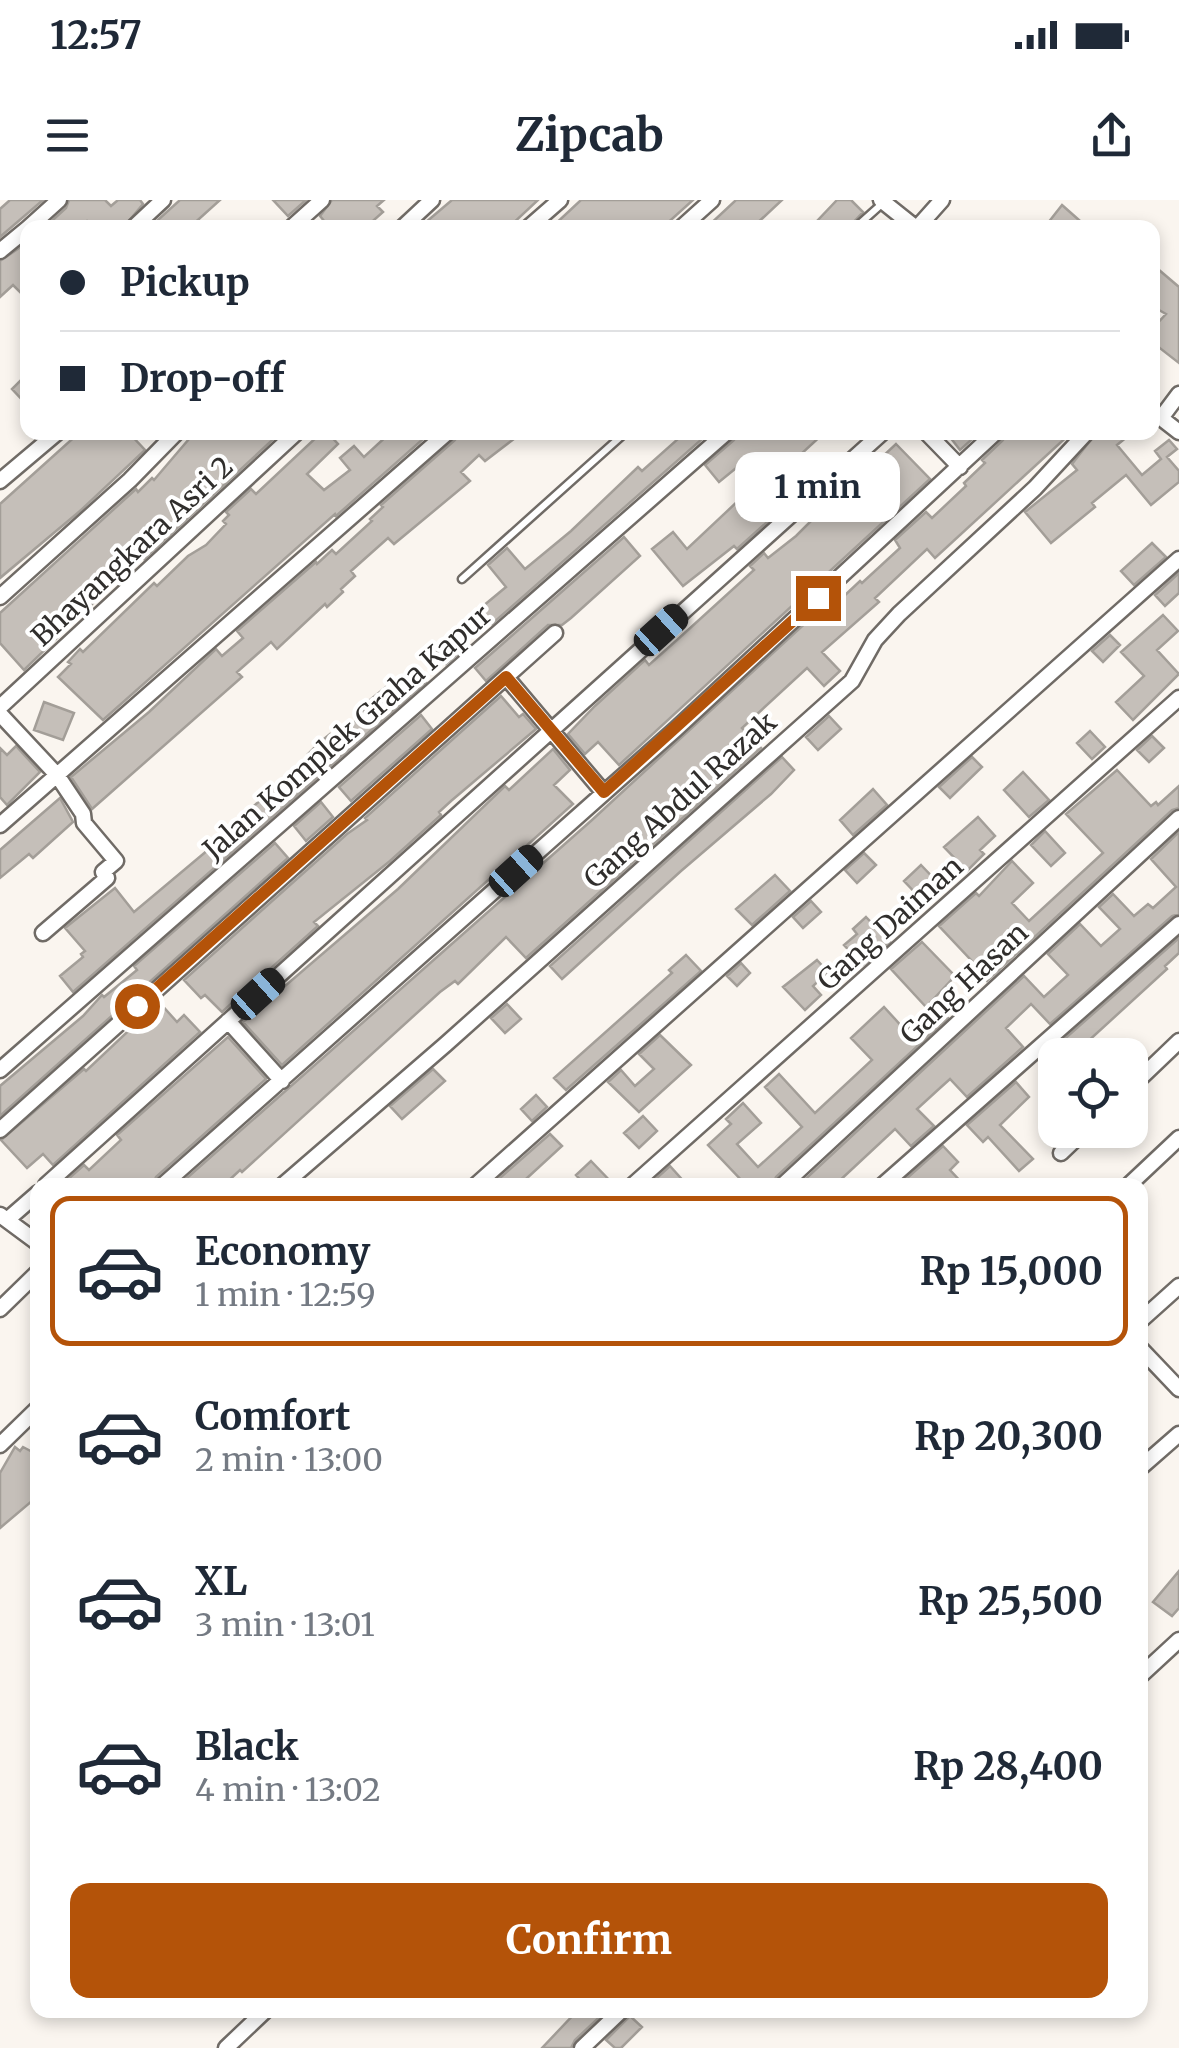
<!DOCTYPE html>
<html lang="en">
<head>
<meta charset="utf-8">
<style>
  :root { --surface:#fff; --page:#f2f2f3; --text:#1f2937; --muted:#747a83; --line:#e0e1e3; --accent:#b45309 }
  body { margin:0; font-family:Merriweather,serif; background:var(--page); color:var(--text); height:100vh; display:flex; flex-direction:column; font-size:38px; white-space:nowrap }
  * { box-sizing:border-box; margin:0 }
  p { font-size:32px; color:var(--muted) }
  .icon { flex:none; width:55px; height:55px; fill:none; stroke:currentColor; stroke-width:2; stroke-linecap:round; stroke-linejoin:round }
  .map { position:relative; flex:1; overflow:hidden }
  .sheet { position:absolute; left:30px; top:978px; width:1118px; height:840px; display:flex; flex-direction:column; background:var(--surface); border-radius:20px; box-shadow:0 5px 15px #0003 }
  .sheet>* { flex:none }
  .banner { position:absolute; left:20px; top:20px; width:1140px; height:220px; border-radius:20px; box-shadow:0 5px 15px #0003; display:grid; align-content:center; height:220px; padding:0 40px; background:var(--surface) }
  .fabs { position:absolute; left:1038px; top:838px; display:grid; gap:20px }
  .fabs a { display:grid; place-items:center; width:110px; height:110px; border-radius:20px; background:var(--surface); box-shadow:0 5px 15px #0003; font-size:50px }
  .end { position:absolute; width:45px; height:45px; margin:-22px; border:12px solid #b45309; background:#fff; box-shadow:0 0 0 5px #fff }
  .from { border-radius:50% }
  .bubble { position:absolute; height:70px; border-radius:20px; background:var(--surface); box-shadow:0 5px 15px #0003; font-size:32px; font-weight:700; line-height:70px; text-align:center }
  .car { position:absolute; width:30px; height:60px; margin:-30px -15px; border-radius:12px; box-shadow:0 0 8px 2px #0007; background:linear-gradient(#222 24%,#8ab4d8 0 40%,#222 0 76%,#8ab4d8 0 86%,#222 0) }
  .banner b { display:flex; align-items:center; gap:35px; height:95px; font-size:38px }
  .banner b+b { border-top:2px solid var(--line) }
  .banner i { width:25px; height:25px; background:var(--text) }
  ul { padding:18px 0 0; list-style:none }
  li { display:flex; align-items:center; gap:30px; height:150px; margin:0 20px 15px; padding:0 20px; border:5px solid transparent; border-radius:20px }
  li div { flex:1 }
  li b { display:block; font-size:38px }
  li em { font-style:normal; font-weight:700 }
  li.on { border-color:var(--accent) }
  li>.icon { width:90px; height:90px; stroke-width:1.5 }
  .button { display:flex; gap:20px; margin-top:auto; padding:20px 40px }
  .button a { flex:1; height:115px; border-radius:20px; background:var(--accent); color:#fff; font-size:40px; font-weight:700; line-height:115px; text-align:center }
  .status { display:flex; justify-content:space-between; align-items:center; height:70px; padding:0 50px; background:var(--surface); direction:ltr }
  .status svg { height:28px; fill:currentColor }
  header { display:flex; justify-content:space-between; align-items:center; height:130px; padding:0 40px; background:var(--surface); font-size:45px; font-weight:700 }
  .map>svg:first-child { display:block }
  .building { fill:#c5bfb9; stroke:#a39e98; stroke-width:2.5 }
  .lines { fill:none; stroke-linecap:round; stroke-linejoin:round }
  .service-casing { stroke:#706b66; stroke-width:11 }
  .minor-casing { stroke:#706b66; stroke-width:19 }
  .service { stroke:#fff; stroke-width:6 }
  .minor { stroke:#fff; stroke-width:14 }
  .route { stroke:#b45309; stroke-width:12 }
  .labels { text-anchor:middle; stroke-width:8; stroke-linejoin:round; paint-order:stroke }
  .street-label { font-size:28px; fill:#302e2c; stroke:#fff }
</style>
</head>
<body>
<div class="status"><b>12:57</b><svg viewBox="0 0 49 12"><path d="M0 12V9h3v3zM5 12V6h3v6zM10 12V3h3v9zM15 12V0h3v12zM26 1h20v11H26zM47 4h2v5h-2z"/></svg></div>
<header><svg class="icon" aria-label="menu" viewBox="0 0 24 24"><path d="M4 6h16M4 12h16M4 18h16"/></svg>Zipcab<svg class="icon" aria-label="share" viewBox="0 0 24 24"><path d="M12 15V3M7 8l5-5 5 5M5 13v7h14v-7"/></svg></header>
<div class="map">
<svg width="1179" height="1848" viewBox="0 0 1179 1848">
  <rect width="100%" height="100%" fill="#faf5ef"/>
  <path class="building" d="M10 0H43L0 37V9Z
    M69 0H105L111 6 118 0H140L143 4 123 28H93L87 21 80 28H44L66 8Z
    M180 0H220L189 28H149Z
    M273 0H306L288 16Z
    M332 0H384L377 6 383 12 365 28H330L320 16Z
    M452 0H538L508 28H419Z
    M581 0H693L662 28H551Z
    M736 0H782L752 28H706Z
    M837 0H851L863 12 848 28H825L818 20Z
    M1062 5 1088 28H1044Z
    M28 42V100L13 85 0 97V61Z
    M1152 64 1179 87V163L1152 142V129L1166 114 1152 106Z
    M21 180 28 187V206L12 189Z
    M80 232H128L145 250 80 311 0 378V304Z
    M195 232H244L250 238 256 232H281L144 359 142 357 123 374 24 470 0 443V413L136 289 138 292 152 278 154 280Z
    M322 232H327L338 244 307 274 324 290 350 270 340 258 354 246 364 257 391 232H431L336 316 335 314 103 520 58 477 71 464 68 462 80 449 83 452 154 383 157 386 188 356 206 345 226 324 223 321 229 315 226 312 251 289 256 294Z
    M458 232H523L485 261 479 255 461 272 470 281 394 344 388 338 351 371 355 376 341 389 343 392 327 407 325 404 277 449 271 442 237 472 242 477 92 609 71 577 149 512 216 449 222 456 243 438 237 431 316 362 317 364 332 350 336 354 372 321 370 319 383 307 381 305 455 240Z
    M672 232H710L492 424 487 418 461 440 453 431 506 387 488 365 507 348 525 369 571 331 638 267 642 271 678 239Z
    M737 232H825L787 267 805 288 737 349 734 346 683 386 652 349 673 332 687 349 757 283 741 264 719 282 705 265 734 240Z
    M946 232H980L960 250Z
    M1006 232H1026L1032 238 1038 232H1072L935 358 927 349 875 398 879 402 822 452 840 471 824 486 807 468 742 528 761 548 526 758 506 737 458 784 455 781 440 792 242 972 240 970 224 985H179L592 620 812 417 822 411 825 414 860 381 862 383 900 348 895 340 926 312 932 318 966 286 964 283 985 263 982 260 1003 240Z
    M1097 232H1133L1117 245 1142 275 1161 259 1155 251 1169 240 1177 249 1167 257 1179 271V282L1151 305 1126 275 1092 303 1095 307 1051 343 1025 312 1077 270 1072 264Z
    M896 244 930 279 619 565 598 542 585 554 568 534 595 506 645 460 649 465 677 440 754 370 750 366 764 353 768 358 796 336 843 289 842 284 859 268 864 274Z
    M624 337 640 356 571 418 562 425H548L486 481 475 468Z
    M1152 343 1166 357 1134 385 1121 371Z
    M1179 373V393L1165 406 1155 395Z
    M1163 415 1178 431 1157 450 1179 474 1133 520 1116 502 1144 476 1121 452Z
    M1110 435 1120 445 1103 462 1092 451Z
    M448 439 460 452 446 464 434 450Z
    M415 469 426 482 73 792 60 776 83 757 81 754 85 751 65 728 115 688 134 712 221 639 242 620 240 617 312 559 308 554 319 543 330 534 334 539 358 519 356 517 367 507 365 504 386 487 389 490Z
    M501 496 519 517 523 514 536 529 451 601 439 612 441 615 390 661 314 722 318 726 222 812 205 795 201 798 184 780 347 634 367 620 365 618Z
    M44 502 74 513 63 540 34 530Z
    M421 515 432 529 351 601 339 587Z
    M829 516 841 529 818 550 806 537Z
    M1090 531 1105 547 1092 559 1077 543Z
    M1152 536 1164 548 1149 562 1137 550Z
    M16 546 40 572 7 605 0 597V548L7 555Z
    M553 549 570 570 554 585 573 604 282 865 243 822 398 689 505 586 509 590Z
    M782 557 794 570 771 594 681 671 562 779 550 766Z
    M972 557 982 567 950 598 939 587Z
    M1117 570 1151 606 1156 602 1158 605 1179 586V608L1172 610 987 781 983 777 985 775 939 726 976 693 979 696 1012 661 1033 683 1012 703 1029 721 1103 653 1066 614Z
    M1023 572 1049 600 1029 617 1004 590Z
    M873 589 887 605 853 635 840 620Z
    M60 598 73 622 33 658 29 654 0 678V650Z
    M321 602 333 617 306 641 294 626Z
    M978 617 995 636 980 650 984 654 967 671 944 647Z
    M1045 631 1065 653 1051 666 1031 645Z
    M1179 632V714L1172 716 1050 824 1031 804 1006 828 1023 847 967 897 950 879 940 888 917 909 934 926 911 946 895 929 835 985H799L1024 776 1044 797 1068 775 1048 754 1080 724 1101 746 1120 729 1099 707 1113 694 1134 716 1148 704 1153 708 1176 687 1151 659Z
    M275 643 288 658 0 916V886L83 816 102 795 104 797 137 770 134 766Z
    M864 653 876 665 857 683 845 670Z
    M921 665 942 687 925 703 904 681Z
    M775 675 790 691 752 725 736 709Z
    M811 701 821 712 803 728 793 717Z
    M866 717 890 742 863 765 844 745 857 734 853 729Z
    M1179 738V753L1165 766 1167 769 1073 855 1061 842Z
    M922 742 955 776 926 807 891 769Z
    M686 755 701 771 566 890 554 878 672 773 669 770Z
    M817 760 828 772 813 786 821 795 805 810 783 787Z
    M741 763 750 773 737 786 727 776Z
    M159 802 177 822 184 815 200 832 53 965 43 954 27 968 1 940 84 869 86 871Z
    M507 804 521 819 505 833 491 818Z
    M935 804 948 818 776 977 773 985H746L708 945 731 924 726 919 743 903 761 923 737 944 758 967 802 927 765 887 779 874 815 913 872 860 851 838 884 807 906 831Z
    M660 835 691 865 639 912 608 882 621 870 635 886 654 869 639 854Z
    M228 837 266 879 156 977 153 985H72L67 980 84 965 89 970 121 940 117 935Z
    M433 869 445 881 402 919 390 906Z
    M1016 882 1029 897 1000 925 1033 959 1019 971 988 937 983 942 967 925Z
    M536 895 547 907 532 921 521 909Z
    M643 916 657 931 639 948 624 933Z
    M550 934 562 946 526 979 519 985H492Z
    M943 946 958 962 950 970 964 985H911L906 979Z
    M591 961 614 985H585L576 975Z
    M670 966 687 985H649Z
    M15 1247 20 1251 23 1247 38 1255V1291L32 1301 0 1328V1273Z
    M1179 1371V1408L1172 1416 1153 1402Z
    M578 1810H607L575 1840 571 1848H542Z
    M630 1816 642 1827 621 1848H615L606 1840Z"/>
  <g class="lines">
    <g class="service-casing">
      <path id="service" d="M855 28 884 2
        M462 379 626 232"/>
    </g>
    <g class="minor-casing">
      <path id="minor" d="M881 0 916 28
        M28 28 59 0
        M133 28 163 0
        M291 28 322 0
        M402 28 432 0
        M528 28 560 0
        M681 28 712 0
        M917 28 942 0
        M0 51 28 28
        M1152 211 1179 232
        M1161 218 1179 194
        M926 232 960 267
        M0 281 58 232
        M0 397 130 280 177 232
        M506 477 604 593
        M0 507 297 232
        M0 514 57 575 83 614 84 623 116 661 103 672 107 678 43 733
        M0 625 448 232
        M228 821 282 881
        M0 870 727 232
        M1130 888 1179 841
        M0 930 555 433
        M1061 953 1085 930
        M46 985 883 232
        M163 985 676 529 996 232
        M283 985 446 844 852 481 875 440 899 414 1035 288 1087 232
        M476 985 1179 359
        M633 985 1179 498
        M783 985 1179 618
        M883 985 1179 724
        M1129 985 1179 938
        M0 1015 38 1043
        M7 1020 38 993
        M0 1109 38 1072
        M1140 1121 1179 1086
        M1140 1148 1179 1189
        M0 1245 38 1208
        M1140 1268 1179 1234
        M1140 1476 1179 1440
        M226 1848 266 1810
        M582 1848 622 1810"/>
    </g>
    <use href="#service" class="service"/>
    <use href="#minor" class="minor"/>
  </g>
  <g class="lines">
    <path class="route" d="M137 806 506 477 604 592 818 398"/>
  </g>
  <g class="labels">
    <g class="street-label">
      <text transform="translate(132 351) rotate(-43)" y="10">Bhayangkara Asri 2</text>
      <text transform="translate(347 532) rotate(-41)" y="10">Jalan Komplek Graha Kapur</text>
      <text transform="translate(680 600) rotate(-42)" y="10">Gang Abdul Razak</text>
      <text transform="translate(890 723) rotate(-42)" y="10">Gang Daiman</text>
      <text transform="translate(964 783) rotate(-43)" y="10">Gang Hasan</text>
    </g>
  </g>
</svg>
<div class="fabs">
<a><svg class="icon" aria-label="locate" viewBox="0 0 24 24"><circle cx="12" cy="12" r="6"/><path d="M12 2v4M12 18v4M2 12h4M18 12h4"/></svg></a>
</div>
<i class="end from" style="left:137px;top:806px"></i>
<i class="end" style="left:818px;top:398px"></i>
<div class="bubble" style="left:735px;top:252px;width:165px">1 min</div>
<i class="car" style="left:661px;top:430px;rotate:48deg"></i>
<i class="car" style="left:516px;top:671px;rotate:48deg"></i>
<i class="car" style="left:258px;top:794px;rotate:48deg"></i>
<div class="banner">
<b><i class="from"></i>Pickup</b>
<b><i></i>Drop-off</b>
</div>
<section class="sheet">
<ul>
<li class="on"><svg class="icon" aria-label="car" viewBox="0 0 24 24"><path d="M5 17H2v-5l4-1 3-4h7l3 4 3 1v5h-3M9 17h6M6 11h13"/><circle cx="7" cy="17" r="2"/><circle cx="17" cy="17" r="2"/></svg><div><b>Economy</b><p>1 min · 12:59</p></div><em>Rp 15,000</em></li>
<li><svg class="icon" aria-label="car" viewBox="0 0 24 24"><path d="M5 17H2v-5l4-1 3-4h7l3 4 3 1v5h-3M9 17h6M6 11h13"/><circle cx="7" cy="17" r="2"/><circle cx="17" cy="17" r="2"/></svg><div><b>Comfort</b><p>2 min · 13:00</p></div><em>Rp 20,300</em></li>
<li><svg class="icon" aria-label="car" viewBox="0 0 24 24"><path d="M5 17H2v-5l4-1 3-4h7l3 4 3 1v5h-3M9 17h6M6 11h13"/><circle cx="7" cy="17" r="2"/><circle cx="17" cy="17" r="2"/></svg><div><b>XL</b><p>3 min · 13:01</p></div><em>Rp 25,500</em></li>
<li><svg class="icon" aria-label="car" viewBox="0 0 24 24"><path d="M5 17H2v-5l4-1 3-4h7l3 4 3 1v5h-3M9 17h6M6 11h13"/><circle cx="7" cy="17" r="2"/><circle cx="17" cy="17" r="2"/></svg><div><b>Black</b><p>4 min · 13:02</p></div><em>Rp 28,400</em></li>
</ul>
<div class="button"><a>Confirm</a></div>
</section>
</div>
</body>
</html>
